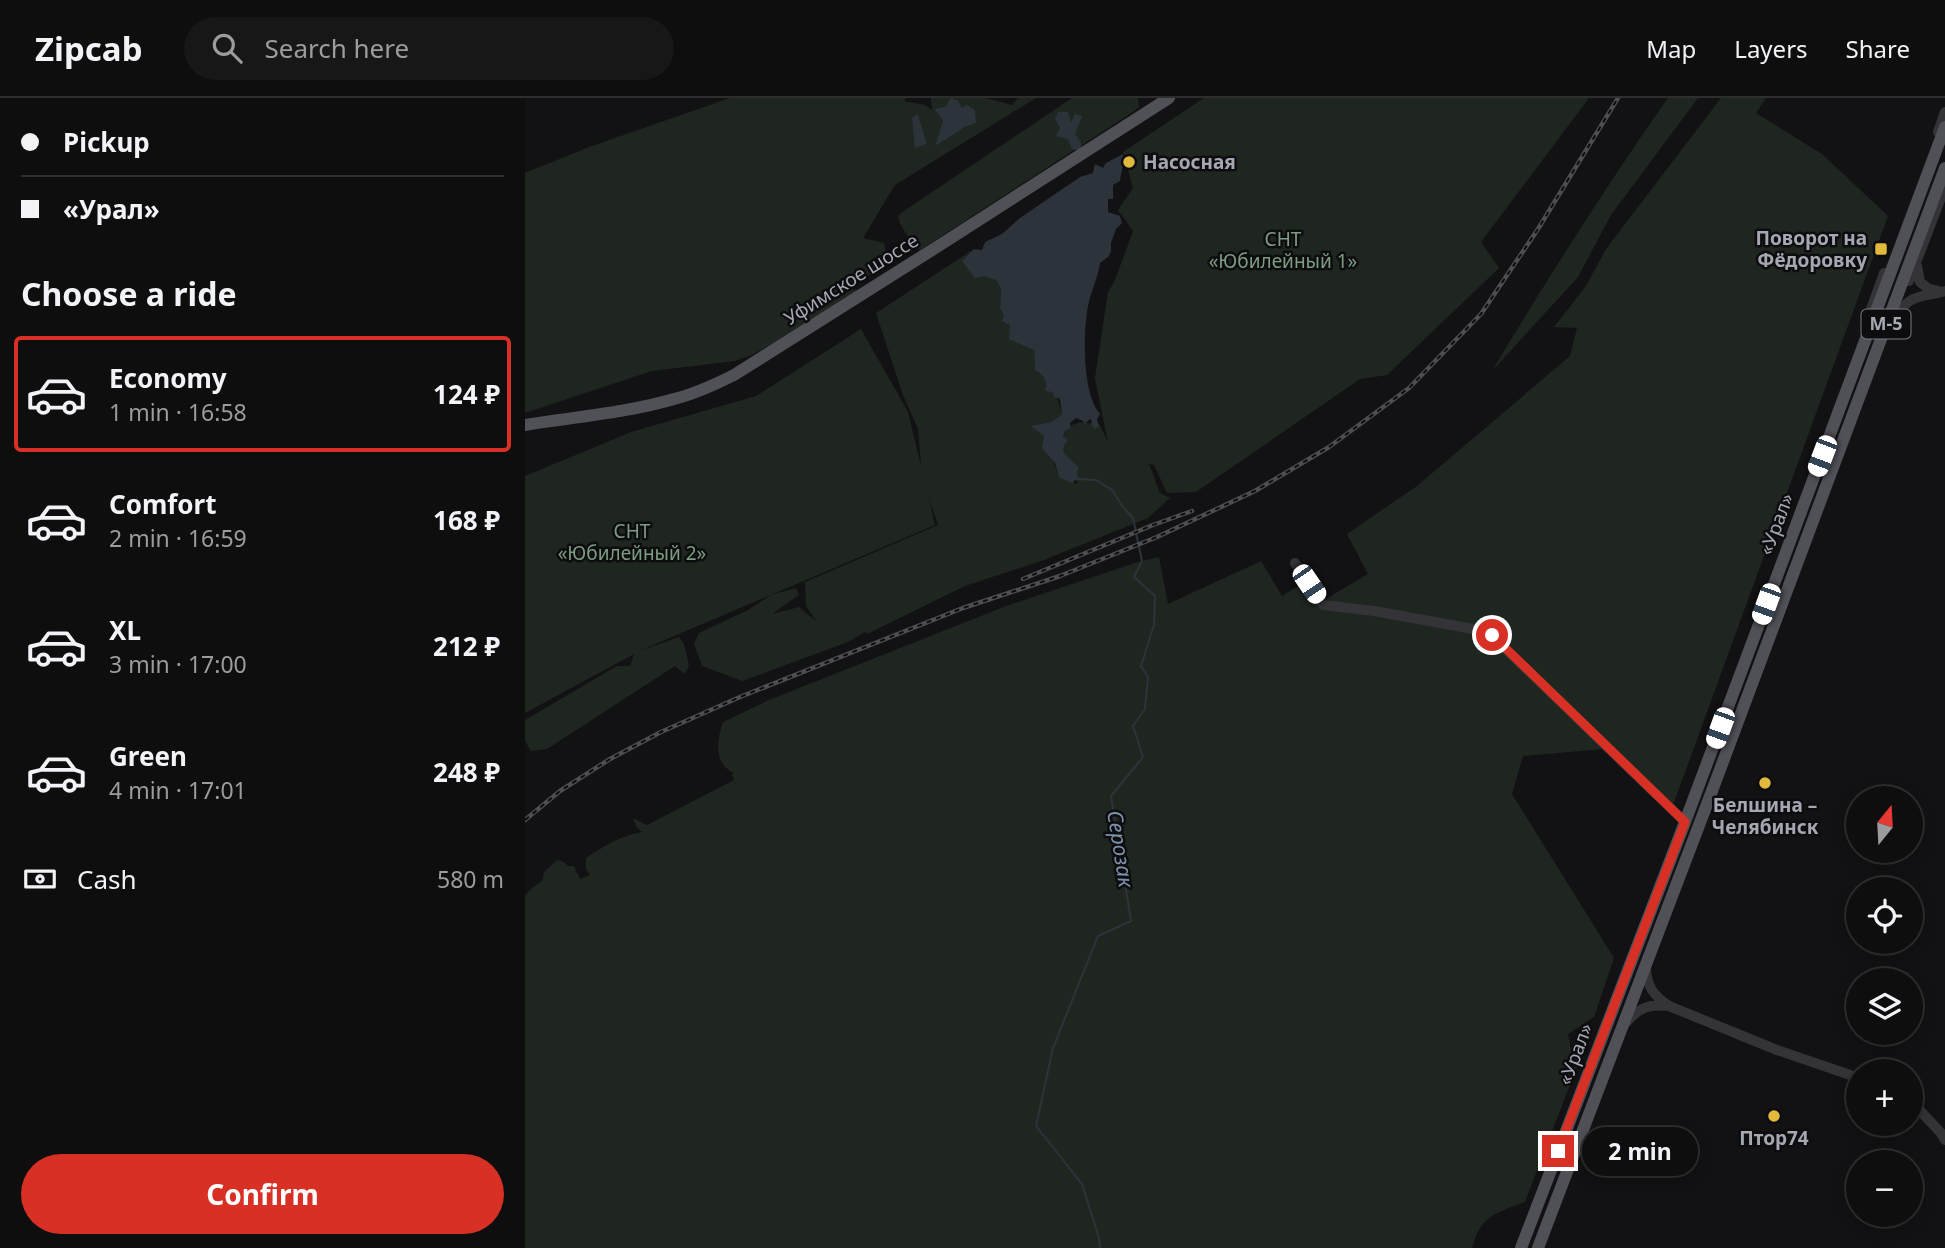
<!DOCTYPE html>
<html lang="en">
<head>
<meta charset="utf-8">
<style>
  :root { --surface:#0e0e0f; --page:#171718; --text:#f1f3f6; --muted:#9b9c9e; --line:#2e2e2f; --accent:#d93025 }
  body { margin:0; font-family:"Noto Sans",sans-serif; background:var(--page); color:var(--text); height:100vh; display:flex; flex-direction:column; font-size:26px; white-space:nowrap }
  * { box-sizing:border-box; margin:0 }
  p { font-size:23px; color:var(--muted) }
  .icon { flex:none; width:38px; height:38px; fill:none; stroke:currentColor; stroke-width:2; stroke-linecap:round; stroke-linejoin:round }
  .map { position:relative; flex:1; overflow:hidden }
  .drawer { display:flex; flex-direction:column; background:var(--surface); width:525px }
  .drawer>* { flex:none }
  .top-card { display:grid; align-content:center; height:154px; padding:0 21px; background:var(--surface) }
  .needle { width:46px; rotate:18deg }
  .tools { position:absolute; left:1321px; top:688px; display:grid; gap:14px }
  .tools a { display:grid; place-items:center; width:77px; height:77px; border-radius:50%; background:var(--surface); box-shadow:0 4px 18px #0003,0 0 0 2px var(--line); font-size:35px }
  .end { position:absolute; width:32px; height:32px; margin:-16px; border:9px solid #d93025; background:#fff; box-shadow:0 0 0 4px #fff }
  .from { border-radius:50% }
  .bubble { position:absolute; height:49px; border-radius:24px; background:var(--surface); box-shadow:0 4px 18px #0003,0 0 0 2px var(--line); font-size:23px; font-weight:700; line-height:49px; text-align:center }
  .car { position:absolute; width:21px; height:42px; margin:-21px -10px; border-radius:9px; box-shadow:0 0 5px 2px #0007; background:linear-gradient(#fff 24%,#345 0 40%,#fff 0 76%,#345 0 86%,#fff 0) }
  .top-card b { display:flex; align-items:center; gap:24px; height:66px; font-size:26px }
  .top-card b+b { border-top:2px solid var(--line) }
  .top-card i { width:18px; height:18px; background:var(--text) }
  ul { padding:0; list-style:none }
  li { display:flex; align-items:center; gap:21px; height:116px; margin:0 14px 10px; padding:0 7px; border:4px solid transparent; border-radius:7px }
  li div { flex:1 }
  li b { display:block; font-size:26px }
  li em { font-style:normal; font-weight:700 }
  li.active { border-color:var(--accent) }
  li>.icon { width:63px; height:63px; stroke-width:1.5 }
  h2 { padding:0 21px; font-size:32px; line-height:84px }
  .pay { display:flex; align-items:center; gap:18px; height:77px; padding:0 21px; font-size:26px }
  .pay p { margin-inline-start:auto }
  .button { display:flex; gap:14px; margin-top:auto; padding:14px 21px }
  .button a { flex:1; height:80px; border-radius:42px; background:var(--accent); color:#fff; font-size:28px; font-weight:700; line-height:80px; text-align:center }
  header { display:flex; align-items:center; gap:42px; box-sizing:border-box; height:98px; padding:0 35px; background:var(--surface); border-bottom:2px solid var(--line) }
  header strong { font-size:33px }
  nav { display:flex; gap:38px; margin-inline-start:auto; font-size:24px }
  .search { width:490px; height:63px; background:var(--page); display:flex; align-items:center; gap:18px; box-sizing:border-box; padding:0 24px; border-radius:38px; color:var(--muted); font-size:26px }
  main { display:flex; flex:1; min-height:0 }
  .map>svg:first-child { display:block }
  .green { fill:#1f2620; fill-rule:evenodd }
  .water { fill:#2d333b }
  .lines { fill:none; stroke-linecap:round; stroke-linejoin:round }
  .stream { stroke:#2d333b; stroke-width:2 }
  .minor { stroke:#343438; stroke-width:10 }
  .major { stroke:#505157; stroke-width:12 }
  .rail-casing { stroke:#4d4e53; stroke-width:4.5 }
  .rail { stroke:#0d0d0f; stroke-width:2; stroke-dasharray:5; stroke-linecap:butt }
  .route { stroke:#d93025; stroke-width:9 }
  .poi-dot { fill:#e1b93d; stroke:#0d0d0f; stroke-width:2.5 }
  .labels { text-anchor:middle; stroke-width:5; stroke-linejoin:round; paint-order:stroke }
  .shield { fill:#0d0d0f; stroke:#777a82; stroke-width:2 }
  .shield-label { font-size:18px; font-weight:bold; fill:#a5a8b3 }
  .poi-label { font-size:19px; font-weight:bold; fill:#a5a8b3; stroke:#0d0d0f }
  .park-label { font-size:19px; fill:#7d9c82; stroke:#0d0d0f }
  .street-label { font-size:19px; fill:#a5a8b3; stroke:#0d0d0f }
  .water-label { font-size:21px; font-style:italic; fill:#7f92ab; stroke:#0d0d0f }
</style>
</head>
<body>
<header>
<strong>Zipcab</strong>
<div class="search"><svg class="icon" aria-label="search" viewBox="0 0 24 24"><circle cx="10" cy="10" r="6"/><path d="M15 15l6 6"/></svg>Search here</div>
<nav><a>Map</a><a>Layers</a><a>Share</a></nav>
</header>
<main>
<section class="drawer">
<div class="top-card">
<b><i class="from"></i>Pickup</b>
<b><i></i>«Урал»</b>
</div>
<h2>Choose a ride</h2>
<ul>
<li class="active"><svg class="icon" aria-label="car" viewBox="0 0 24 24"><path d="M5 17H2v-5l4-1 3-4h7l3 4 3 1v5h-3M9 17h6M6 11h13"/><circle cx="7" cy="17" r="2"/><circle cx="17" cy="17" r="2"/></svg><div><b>Economy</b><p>1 min · 16:58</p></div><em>124 ₽</em></li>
<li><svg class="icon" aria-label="car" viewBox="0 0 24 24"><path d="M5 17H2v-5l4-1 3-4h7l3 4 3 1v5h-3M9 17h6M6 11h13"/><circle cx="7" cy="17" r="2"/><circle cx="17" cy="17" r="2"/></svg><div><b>Comfort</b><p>2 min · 16:59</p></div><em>168 ₽</em></li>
<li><svg class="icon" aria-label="car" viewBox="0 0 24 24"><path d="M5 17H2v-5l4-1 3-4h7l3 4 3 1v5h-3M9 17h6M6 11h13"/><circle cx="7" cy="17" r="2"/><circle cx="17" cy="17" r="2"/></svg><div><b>XL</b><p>3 min · 17:00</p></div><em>212 ₽</em></li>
<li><svg class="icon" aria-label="car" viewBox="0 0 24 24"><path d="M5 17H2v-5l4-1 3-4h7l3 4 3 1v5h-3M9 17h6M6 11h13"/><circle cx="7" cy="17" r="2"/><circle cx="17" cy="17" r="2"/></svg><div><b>Green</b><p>4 min · 17:01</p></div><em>248 ₽</em></li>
</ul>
<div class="pay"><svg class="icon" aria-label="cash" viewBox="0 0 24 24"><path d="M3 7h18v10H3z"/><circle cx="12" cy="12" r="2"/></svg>Cash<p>580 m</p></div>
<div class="button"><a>Confirm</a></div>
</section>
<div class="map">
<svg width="1420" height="1150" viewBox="0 0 1420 1150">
  <rect width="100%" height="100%" fill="#121214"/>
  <path class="green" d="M205 0H381L379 3 400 7 407 12 406 0H461L487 7 493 0H511L370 87 338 140 359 145 363 167 318 191 336 192 294 220 227 257 210 263 127 273 0 315V75L64 49ZM393 16 402 46 390 50ZM418 23 450 25C436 30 424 39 411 46Z
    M547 0H613L614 9 608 14 395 152C387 142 376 132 373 119L376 115Z
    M679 0H1064L956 144 974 170 862 277 835 281 671 394 642 395 629 367 624 366 635 395 645 400 623 420 519 462 440 488 342 536 340 534 323 544 217 583 177 568 169 546 174 535 223 512 246 497 271 490 274 497 247 516 274 509 292 524 281 508 280 484 413 427 404 401 410 427 114 553 154 539 159 546 164 567 160 576 150 568 22 651 6 653 0 643V622L92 568H105L109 556 0 615V378L106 334 231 298 336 231 383 314 396 368 393 331 378 297 351 215 446 153 471 182 476 191 475 211 485 226 509 252 510 272C523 280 534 300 537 316L526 324 507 328 519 338 534 379 553 386C542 362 530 357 542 329L555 324 575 327 583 345 570 280 583 194 590 182 608 133 593 112 608 90 598 54Z
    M1143 0H1173L1086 117 1053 179 967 273C1023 180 1081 88 1143 0Z
    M1196 0H1241L1231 15 1297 56 1363 118 1147 710 967 530 799 502 843 476 822 436 892 388 1045 258 1052 230 1029 229 1061 188 1081 151Z
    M634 459 643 506 736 463 757 498 781 483 794 503 962 538 972 544 1078 651 998 658 987 696 1089 860 1069 919 1043 936 1046 951 1059 950 1000 1104C971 1115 956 1117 947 1150H0V798L6 791 18 782 19 774 32 762 37 763 43 768H49L55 781 65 777 61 771V760C79 748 95 738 117 734L111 728 108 720 122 727 209 682 207 676 209 675C188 666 192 641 198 624L244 602 481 508 613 464Z"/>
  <path class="water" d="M426 0 433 3 437 10 442 7 450 12 451 25 440 29 410 48 418 23 410 11 420 9Z
    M533 14H543L546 25 550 16 557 18 550 36 556 45V53L547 51 543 41 531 38 535 30 530 21Z
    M393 16 402 46 390 50 387 20Z
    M598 56C600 65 596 74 595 83L588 87V101H583V114L595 118 597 125 591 131 586 145V153L584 158 575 165C573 180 566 193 563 208 558 234 557 296 575 316L572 321 574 328 570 331 566 326 567 323 565 321 560 326 558 323 551 320 545 325V330L540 333 538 338 543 342 539 347 538 354 554 370 552 374 553 380 547 385 534 379 530 365 517 350 519 338 506 328 526 324 537 316 535 301 529 299 528 294 520 293C523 282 519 278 510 272L509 252 484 241 485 227 477 223 479 217 475 211 476 191 471 182 459 178 450 180 437 163 449 151 457 152 460 144 477 136 495 120 555 79 568 75 570 66 578 70 581 65Z"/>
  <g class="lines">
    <path class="stream" d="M552 381 571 382 587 392 598 409 608 420 617 463 609 479 630 498 629 527 616 568 623 579 620 611 608 628 618 659 586 698 606 823 573 838 528 950 511 1028 557 1086 574 1140 575 1150"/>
    <path class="minor" d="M1413 34 1420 14
      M1392 168 1395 184 1404 191 1413 193
      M1384 183 1420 89
      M1344 217 1359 175
      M1368 225C1384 195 1390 201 1420 193
      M770 465 798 507 849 513 948 531 967 538 1160 724
      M1121 869C1121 888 1129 898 1144 908L1252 952 1334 980
      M1102 924C1114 909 1125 906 1144 908
      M1386 1003 1416 1035 1420 1042"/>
    <path class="major" d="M0 327C49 319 101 315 149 301 170 296 189 287 209 277L415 147 644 0
      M996 1150 1160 724 1420 29
      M1013 1150 1184 701 1420 70"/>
    <g class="rail-casing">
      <path id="rail" d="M498 481 628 427 667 413
        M0 722 35 693 85 661 136 634 215 599 438 510 535 478 632 439 730 393 804 349 884 290 956 216 1013 131 1093 0"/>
    </g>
    <use href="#rail" class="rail"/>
  </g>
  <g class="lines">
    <path class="route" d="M967 537 1160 724 1033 1053"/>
  </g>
  <g class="poi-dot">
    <circle cx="604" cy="64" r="7"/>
    <rect x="1349" y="144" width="14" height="14" rx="3.5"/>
    <circle cx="1240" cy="685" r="7"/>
    <circle cx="1249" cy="1018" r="7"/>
  </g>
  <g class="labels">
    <rect class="shield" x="1336.5" y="211.5" width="49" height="29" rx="5"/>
    <g class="shield-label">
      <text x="1361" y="232">М-5</text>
    </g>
    <g class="poi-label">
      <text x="618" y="71" text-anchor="start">Насосная</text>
      <text x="1342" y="147" text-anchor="end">Поворот на<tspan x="1342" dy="22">Фёдоровку</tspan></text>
      <text x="1240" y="714">Белшина –<tspan x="1240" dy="22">Челябинск</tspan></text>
      <text x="1249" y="1047">Птор74</text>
    </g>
    <g class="park-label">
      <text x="758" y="148">СНТ<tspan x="758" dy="22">«Юбилейный 1»</tspan></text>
      <text x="107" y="440">СНТ<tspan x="107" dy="22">«Юбилейный 2»</tspan></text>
    </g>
    <g class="street-label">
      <text transform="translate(326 181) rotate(-32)" y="7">Уфимское шоссе</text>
      <text transform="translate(1251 426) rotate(-69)" y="7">«Урал»</text>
      <text transform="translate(1050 956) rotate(-69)" y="7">«Урал»</text>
    </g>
    <g class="water-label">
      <text transform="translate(595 751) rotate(81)" y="7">Серозак</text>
    </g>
  </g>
</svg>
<div class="tools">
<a><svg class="needle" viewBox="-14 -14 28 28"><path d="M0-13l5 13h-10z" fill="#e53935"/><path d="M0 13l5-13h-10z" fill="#9b9c9e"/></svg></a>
<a><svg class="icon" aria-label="locate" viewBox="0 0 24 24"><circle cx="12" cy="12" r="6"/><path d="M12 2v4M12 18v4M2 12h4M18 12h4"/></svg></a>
<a><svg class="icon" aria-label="layers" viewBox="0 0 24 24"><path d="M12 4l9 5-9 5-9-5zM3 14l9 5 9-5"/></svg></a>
<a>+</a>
<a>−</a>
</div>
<i class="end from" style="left:967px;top:537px"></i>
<i class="end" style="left:1033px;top:1053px"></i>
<div class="bubble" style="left:1057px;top:1029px;width:116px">2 min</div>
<i class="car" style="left:1297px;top:358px;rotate:201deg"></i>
<i class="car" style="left:784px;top:486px;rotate:146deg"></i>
<i class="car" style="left:1241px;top:506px;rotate:200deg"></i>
<i class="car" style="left:1195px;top:630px;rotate:200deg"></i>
</div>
</main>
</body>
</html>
